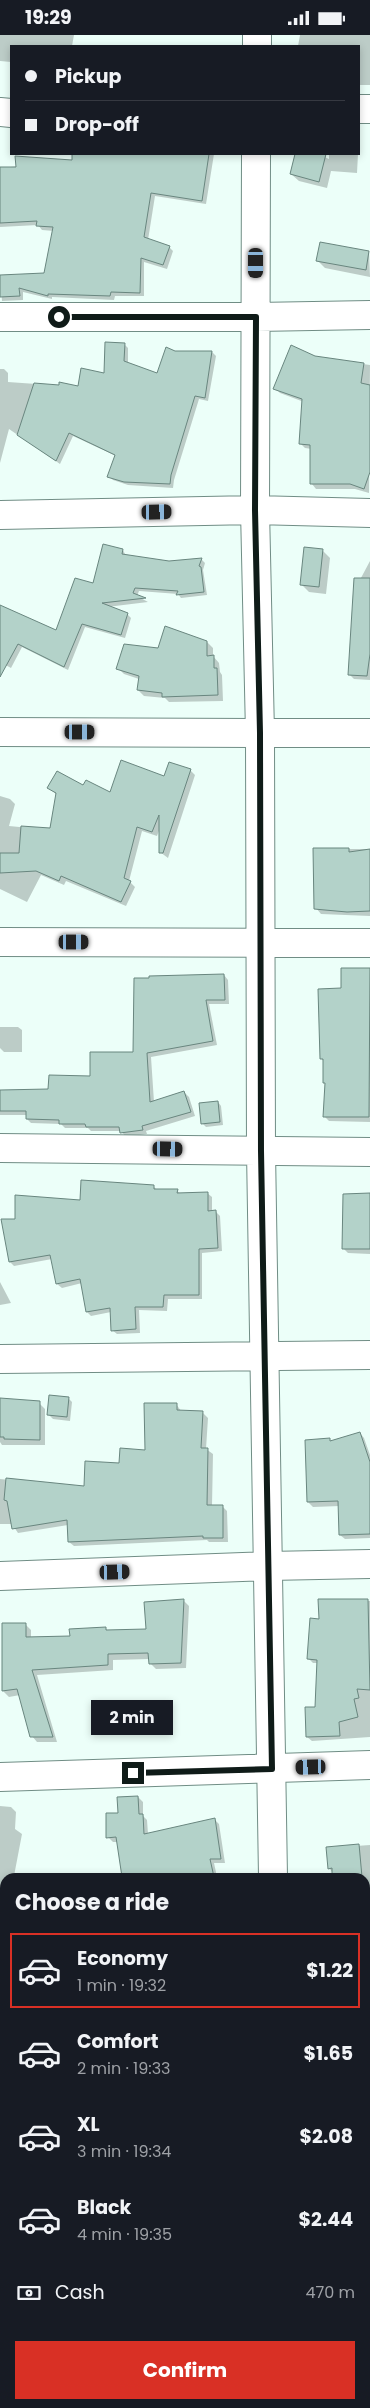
<!DOCTYPE html>
<html lang="en">
<head>
<meta charset="utf-8">
<style>
  :root { --surface:#171b24; --page:#242831; --text:#f1f3f6; --muted:#9ea1a6; --line:#363941; --accent:#d93025 }
  body { margin:0; font-family:Poppins,sans-serif; background:var(--page); color:var(--text); height:100vh; display:flex; flex-direction:column; font-size:19px; white-space:nowrap }
  * { box-sizing:border-box; margin:0 }
  p { font-size:16px; color:var(--muted) }
  .icon { flex:none; width:28px; height:28px; fill:none; stroke:currentColor; stroke-width:2; stroke-linecap:round; stroke-linejoin:round }
  .map { position:relative; flex:1; overflow:hidden }
  .sheet { position:absolute; left:0px; top:1838px; width:370px; height:536px; display:flex; flex-direction:column; background:var(--surface); border-radius:15px 15px 0 0; box-shadow:0 2px 8px #0003 }
  .sheet>* { flex:none }
  .hud { position:absolute; left:10px; top:10px; width:350px; height:110px; border-radius:0px; box-shadow:0 2px 8px #0003; display:grid; align-content:center; height:110px; padding:0 15px; background:var(--surface) }
  .end { position:absolute; width:22px; height:22px; margin:-11px; border:6px solid #0f1b18; background:#fff; box-shadow:0 0 0 2px #fff }
  .from { border-radius:50% }
  .bubble { position:absolute; height:35px; border-radius:0px; background:var(--surface); box-shadow:0 2px 8px #0003; font-size:16px; font-weight:700; line-height:35px; text-align:center }
  .car { position:absolute; width:15px; height:30px; margin:-15px -8px; border-radius:6px; box-shadow:0 0 4px 1px #0007; background:linear-gradient(#222 24%,#8ab4d8 0 40%,#222 0 76%,#8ab4d8 0 86%,#222 0) }
  .hud b { display:flex; align-items:center; gap:18px; height:48px; font-size:19px }
  .hud b+b { border-top:1px solid var(--line) }
  .hud i { width:12px; height:12px; background:var(--text) }
  ul { padding:0; list-style:none }
  li { display:flex; align-items:center; gap:15px; height:75px; margin:0 10px 8px; padding:0 5px; border:2px solid transparent; border-radius:0px }
  li div { flex:1 }
  li b { display:block; font-size:19px }
  li em { font-style:normal; font-weight:700 }
  li.on { border-color:var(--accent) }
  li>.icon { width:45px; height:45px; stroke-width:1.5 }
  h2 { padding:0 15px; font-size:22px; line-height:60px }
  .pay { display:flex; align-items:center; gap:12px; height:55px; padding:0 15px; font-size:19px }
  .pay p { margin-inline-start:auto }
  .primary-button { display:flex; gap:10px; margin-top:auto; padding:10px 15px }
  .primary-button a { flex:1; height:58px; border-radius:0px; background:var(--accent); color:#fff; font-size:20px; font-weight:700; line-height:58px; text-align:center }
  .status { display:flex; justify-content:space-between; align-items:center; height:35px; padding:0 25px; background:var(--surface); direction:ltr }
  .status svg { height:14px; fill:currentColor }
  .map>svg:first-child { display:block }
  .shadow { fill:#0003 }
  .building { fill:#b3d2c9; stroke:#69867f }
  .lines { fill:none; stroke-linecap:round; stroke-linejoin:round }
  .minor-casing { stroke:#708d85; stroke-width:30 }
  .minor { stroke:#fff; stroke-width:28 }
  .route { stroke:#0f1b18; stroke-width:6 }
</style>
</head>
<body>
<div class="status"><b>19:29</b><svg viewBox="0 0 49 12"><path d="M0 12V9h3v3zM5 12V6h3v6zM10 12V3h3v9zM15 12V0h3v12zM26 1h20v11H26zM47 4h2v5h-2z"/></svg></div>
<div class="map">
<svg width="370" height="2373" viewBox="0 0 370 2373">
  <rect width="100%" height="100%" fill="#ecfff9"/>
  <path class="shadow" d="M0 0H74L72 11H11V27L0 26Z
    M300 0H370V50H359V11H298Z
    M74 119H214L206 169 155 161 148 205 169 212 173 216 167 234 144 227V261H115L114 265 52 262V264L23 257V265L2 266 0 241 45 240 54 196 42 195 38 190 0 192V133L73 126Z
    M296 119H318L329 124V119H358L357 138 331 136 327 153 299 146 291 139Z
    M369 217 370 242 325 233 318 226Z
    M124 309 128 313V328L158 339 175 317H212L216 321 208 366 199 364 174 445 173 453 128 450 113 445 109 441 116 421 73 401 60 429 9 394 0 428V334H4L8 338V347L79 352 105 339Z
    M314 322 370 330 369 458 355 454H316L312 449V414L305 413 300 408 304 367 280 358 275 353Z
    M123 515 126 521 168 528 201 524 205 528 203 535 207 560 181 563 178 559 139 556 137 561 148 567 107 572 127 579 131 583 125 603 85 592 68 635 22 612 11 633 0 627V571L57 597Z
    M322 515 330 523 326 559 309 557 301 549Z
    M370 526V645L354 644 349 639 354 556Z
    M207 607 213 613V621L219 628 220 637 222 640 223 666 169 667 165 663 144 661 138 655 139 644 124 639 118 633 159 614Z
    M190 735 195 740 168 823 160 817V793L157 801 142 796 129 846 135 852 126 871 66 846 64 850 41 840 27 867 0 854V761L10 764 15 769 9 791 51 795 57 760 49 753 84 752 110 758Z
    M315 814H370V881L321 879 316 873Z
    M370 934V1087L329 1086 325 1082 326 1050 324 1027 321 1023 342 954V935Z
    M224 940 228 945 229 969H209L217 1010 151 1022 154 1067 184 1057 189 1062 195 1081 146 1096 147 1099 126 1102 121 1096H91L88 1093H65L61 1089 31 1088 27 1084V1080H0V1056H49L91 1043 134 1018Z
    M0 992H18L22 995V1017H4L0 1013Z
    M218 1067 221 1071 223 1090 206 1092 202 1088Z
    M153 1151 158 1156H177L181 1159 207 1158 212 1162V1177H216L220 1181 222 1216 202 1218V1264H168L167 1276 139 1275 140 1298 117 1299 112 1295 111 1277 91 1281 87 1277 82 1248 62 1253 57 1249 52 1224 14 1231 10 1227 16 1185 81 1167Z
    M370 1159V1219L348 1218 343 1213Z
    M0 1247 11 1268 0 1270Z
    M68 1363 72 1367 70 1386 53 1384 49 1380Z
    M0 1365 39 1368 45 1374V1410H2L0 1407Z
    M176 1369 181 1376 203 1378 208 1383 206 1414 213 1419 212 1471H222L227 1476 228 1507H209L207 1505 74 1511 69 1507 68 1490 18 1498 12 1489H0V1444L85 1452 146 1416Z
    M360 1398 364 1403 370 1420V1503L345 1504 340 1500V1471L313 1472 308 1467 329 1405 331 1407Z
    M183 1565 189 1571 186 1633 156 1634 150 1628V1624L113 1625V1635L37 1640 57 1707H37L32 1701 20 1660 9 1662 3 1656V1589H25L31 1595V1603L71 1602 105 1593 108 1596 148 1595Z
    M319 1565 370 1566V1702L312 1706 307 1702 316 1673 318 1628H313L309 1624 320 1586Z
    M138 1762 143 1767V1781L147 1785 148 1799 214 1784 219 1789 225 1828H214L217 1842H123L118 1807H113L108 1802 119 1779Z
    M0 1771 11 1772 16 1777 15 1794 22 1799 14 1841 75 1842H5V1882H0Z
    M370 1810V1882H366L365 1842H334L333 1838 329 1833 327 1813Z
    M369 1957H370V1990Z
    M0 1984H5V2028L0 2027Z
    M0 2043 5 2046V2102L0 2103Z
    M366 2196H370V2217L367 2214Z
    M2 2245H5V2268Z
    M0 2283H5V2305L0 2307Z"/>
  <path class="building" d="M72 119H209L202 166 151 158 144 202 170 211 163 230 141 223 140 258 111 257 110 261 48 259V261L19 253 20 261 0 262V240L44 238 53 192 36 191 37 186 0 188V132H16L15 121 72 125Z
    M295 119H326L319 147 290 139Z
    M320 207 369 216 366 235 316 226Z
    M105 307 125 308 124 326 157 338 166 312 175 316H212L205 363 195 361 171 440 170 449 124 447 107 442 115 420 69 398 56 426 17 400 34 348 59 350V347L78 351 81 333 104 338Z
    M291 310 315 321 364 328 361 348 370 350V437L364 454 350 449H310V410L299 409 302 364 273 354Z
    M103 509 123 514 122 519 169 526 202 523 199 531 201 532 204 557 176 560 178 556 135 553 133 558 146 563 102 568 128 578 121 600 82 589 64 632 18 609 0 642V570L56 595 75 543 93 548Z
    M304 512 323 514 319 552 300 550Z
    M354 543H370V619L367 641 348 640Z
    M165 591 207 606V621L214 620V633H217L218 660 162 662V658L137 655 139 641 116 634 124 609 158 613Z
    M121 725 164 741 169 727 191 734 163 818H159V780L152 797 137 792 124 843 131 846 121 867 61 841 59 846 36 836 0 838V818H19L21 791 50 793 56 758 47 753 57 736 83 750 86 745 110 757Z
    M313 813H349V817L370 814V876L347 877 314 874Z
    M341 933H370L369 1082H323L325 1048H323V1024H320L318 954 341 953Z
    M224 939 225 965H206L213 1006 147 1018 150 1067 184 1056 191 1077 142 1091 143 1095 120 1098 119 1092H86L85 1089H59V1085L26 1084V1076H0V1055L48 1054 49 1040 90 1041V1017H133L134 943H149V941Z
    M218 1066 220 1087 201 1089 199 1068Z
    M81 1145 154 1150V1154H178L177 1158 208 1157V1176L216 1175 218 1213 199 1214V1260H164L163 1272H135L136 1294 111 1296 110 1273 86 1277 80 1244 56 1249 50 1220 9 1227 1 1184H15V1160L80 1165Z
    M370 1158V1214H342L343 1159Z
    M49 1360 69 1362 67 1382 47 1380Z
    M0 1363 40 1366V1405L4 1404V1402H0Z
    M144 1368H177V1375L203 1376 201 1413H208L207 1470H223V1503H203V1501L68 1507 67 1485 12 1494 7 1466 4 1465 6 1443 84 1451 85 1426 119 1428 120 1413 145 1415Z
    M360 1397 370 1427V1499L339 1500 338 1466 307 1467 305 1405 330 1403V1406Z
    M184 1564 181 1628 149 1629 148 1618 108 1619V1630L32 1635 53 1702H30L17 1654 2 1656V1588H26V1602L70 1601 69 1594 106 1592V1595L146 1594 144 1567Z
    M318 1564H368L370 1655 357 1654 359 1663 354 1664 358 1682 339 1687 340 1701 306 1702 305 1672H315L317 1625 307 1624 310 1583 319 1584Z
    M138 1761 139 1779H143L144 1799 215 1783 221 1824H210L214 1842H122L116 1802 106 1803V1778H118L117 1762Z
    M359 1809 362 1842H332V1833L328 1834 326 1812Z"/>
  <g class="lines">
    <g class="minor-casing">
      <path id="minor" d="M257 11V0
        M359 74H370
        M0 77 11 78
        M0 282H256L370 280
        M0 480 255 475 370 478
        M0 697 260 698 255 475 256 119
        M0 907 370 908
        M0 1113 370 1117
        M0 1324 370 1320
        M0 1541 268 1531 370 1529
        M0 1742 370 1730
        M273 1842 261 1116 260 698H370
        M365 1916 370 1915
        M0 1935 5 1934
        M365 2143H370
        M0 2145H5
        M0 2360H5
        M262 2373V2369"/>
    </g>
    <use href="#minor" class="minor"/>
  </g>
  <g class="lines">
    <path class="route" d="M59 282H256L255 475 260 698 261 1116 272 1734 133 1738"/>
  </g>
</svg>
<i class="end from" style="left:59px;top:282px"></i>
<i class="end" style="left:133px;top:1738px"></i>
<div class="bubble" style="left:91px;top:1665px;width:82px">2 min</div>
<i class="car" style="left:256px;top:228px;rotate:180deg"></i>
<i class="car" style="left:157px;top:477px;rotate:89deg"></i>
<i class="car" style="left:80px;top:697px;rotate:90deg"></i>
<i class="car" style="left:74px;top:907px;rotate:90deg"></i>
<i class="car" style="left:168px;top:1114px;rotate:91deg"></i>
<i class="car" style="left:115px;top:1537px;rotate:88deg"></i>
<i class="car" style="left:311px;top:1732px;rotate:268deg"></i>
<div class="hud">
<b><i class="from"></i>Pickup</b>
<b><i></i>Drop-off</b>
</div>
<section class="sheet">
<h2>Choose a ride</h2>
<ul>
<li class="on"><svg class="icon" aria-label="car" viewBox="0 0 24 24"><path d="M5 17H2v-5l4-1 3-4h7l3 4 3 1v5h-3M9 17h6M6 11h13"/><circle cx="7" cy="17" r="2"/><circle cx="17" cy="17" r="2"/></svg><div><b>Economy</b><p>1 min · 19:32</p></div><em>$1.22</em></li>
<li><svg class="icon" aria-label="car" viewBox="0 0 24 24"><path d="M5 17H2v-5l4-1 3-4h7l3 4 3 1v5h-3M9 17h6M6 11h13"/><circle cx="7" cy="17" r="2"/><circle cx="17" cy="17" r="2"/></svg><div><b>Comfort</b><p>2 min · 19:33</p></div><em>$1.65</em></li>
<li><svg class="icon" aria-label="car" viewBox="0 0 24 24"><path d="M5 17H2v-5l4-1 3-4h7l3 4 3 1v5h-3M9 17h6M6 11h13"/><circle cx="7" cy="17" r="2"/><circle cx="17" cy="17" r="2"/></svg><div><b>XL</b><p>3 min · 19:34</p></div><em>$2.08</em></li>
<li><svg class="icon" aria-label="car" viewBox="0 0 24 24"><path d="M5 17H2v-5l4-1 3-4h7l3 4 3 1v5h-3M9 17h6M6 11h13"/><circle cx="7" cy="17" r="2"/><circle cx="17" cy="17" r="2"/></svg><div><b>Black</b><p>4 min · 19:35</p></div><em>$2.44</em></li>
</ul>
<div class="pay"><svg class="icon" aria-label="cash" viewBox="0 0 24 24"><path d="M3 7h18v10H3z"/><circle cx="12" cy="12" r="2"/></svg>Cash<p>470 m</p></div>
<div class="primary-button"><a>Confirm</a></div>
</section>
</div>
</body>
</html>
